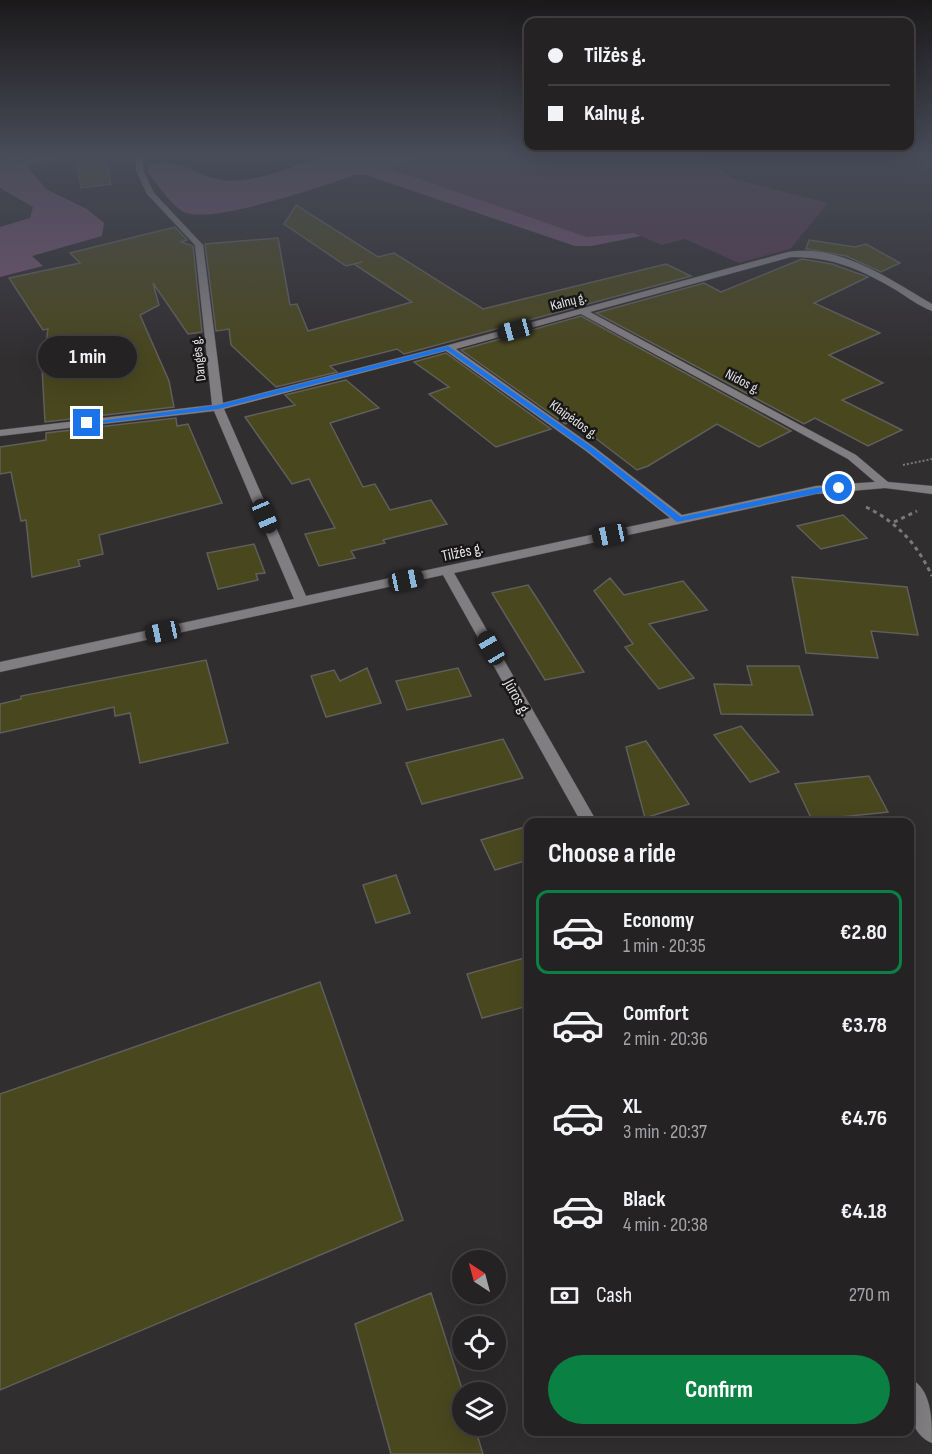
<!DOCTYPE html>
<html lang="en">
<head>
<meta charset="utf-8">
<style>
  :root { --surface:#252224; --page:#312f31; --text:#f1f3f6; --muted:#a3a4a6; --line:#423f41; --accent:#0b8043 }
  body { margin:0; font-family:"Sofia Sans Condensed",sans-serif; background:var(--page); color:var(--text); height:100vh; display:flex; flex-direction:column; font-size:22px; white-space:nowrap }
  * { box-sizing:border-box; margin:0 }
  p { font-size:20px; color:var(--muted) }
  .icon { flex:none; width:33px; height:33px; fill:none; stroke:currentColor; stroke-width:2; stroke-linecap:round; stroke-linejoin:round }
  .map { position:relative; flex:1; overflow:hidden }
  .panel { position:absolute; left:524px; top:818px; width:390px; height:618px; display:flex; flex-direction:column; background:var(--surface); border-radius:12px; box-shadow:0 6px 24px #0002,0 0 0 2px var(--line) }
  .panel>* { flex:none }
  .hud { position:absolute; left:524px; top:18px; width:390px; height:132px; border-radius:12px; box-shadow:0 6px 24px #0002,0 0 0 2px var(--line); display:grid; align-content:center; height:132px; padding:0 24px; background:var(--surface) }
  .needle { width:39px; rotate:324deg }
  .tools { position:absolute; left:452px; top:1250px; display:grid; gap:12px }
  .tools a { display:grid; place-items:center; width:54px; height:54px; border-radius:50%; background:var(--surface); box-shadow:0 6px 24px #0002,0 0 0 2px var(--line); font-size:30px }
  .end { position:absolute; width:27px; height:27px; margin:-14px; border:8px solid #1a73e8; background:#fff; box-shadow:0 0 0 3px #fff }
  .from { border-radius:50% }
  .bubble { position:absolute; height:42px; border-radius:21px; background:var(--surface); box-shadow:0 6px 24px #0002,0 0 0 2px var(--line); font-size:20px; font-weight:700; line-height:42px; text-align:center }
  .car { position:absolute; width:18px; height:36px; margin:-18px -9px; border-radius:8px; box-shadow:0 0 4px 2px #0007; background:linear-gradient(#222 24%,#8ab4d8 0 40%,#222 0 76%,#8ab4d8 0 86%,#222 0) }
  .hud b { display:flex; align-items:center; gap:21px; height:57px; font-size:22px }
  .hud b+b { border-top:2px solid var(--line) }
  .hud i { width:15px; height:15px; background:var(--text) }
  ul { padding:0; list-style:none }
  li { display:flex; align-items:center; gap:18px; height:84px; margin:0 12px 9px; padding:0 12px; border:3px solid transparent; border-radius:12px }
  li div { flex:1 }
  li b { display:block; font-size:22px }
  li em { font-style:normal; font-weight:700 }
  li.active { border-color:var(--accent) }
  li>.icon { width:54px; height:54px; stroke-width:1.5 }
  h2 { padding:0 24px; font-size:27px; line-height:72px }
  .pay { display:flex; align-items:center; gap:15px; height:66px; padding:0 24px; font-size:22px }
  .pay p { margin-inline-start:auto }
  .button { display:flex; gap:12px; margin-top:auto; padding:12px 24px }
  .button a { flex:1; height:69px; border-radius:36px; background:var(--accent); color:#fff; font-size:24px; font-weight:700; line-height:69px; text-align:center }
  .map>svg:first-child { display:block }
  .green { fill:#543a51 }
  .forest { fill:#745470 }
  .building { fill:#49471e; stroke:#5f5f5b; stroke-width:1.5 }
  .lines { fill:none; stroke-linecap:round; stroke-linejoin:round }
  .minor-casing { stroke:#4e4b4d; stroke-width:1 }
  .path-far1 { stroke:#7b787a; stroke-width:2; stroke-dasharray:2 2; stroke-linecap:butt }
  .path { stroke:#7b787a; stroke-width:3; stroke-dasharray:4 4; stroke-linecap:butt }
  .minor { fill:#817e81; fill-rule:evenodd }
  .route { fill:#1a73e8 }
  .labels { text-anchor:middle; stroke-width:5; stroke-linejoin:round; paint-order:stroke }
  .far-street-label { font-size:14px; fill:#e5e3e5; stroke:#181718 }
  .street-label { font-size:16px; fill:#e5e3e5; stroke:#181718 }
</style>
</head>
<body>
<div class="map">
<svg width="932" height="1454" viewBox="0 0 932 1454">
  <rect width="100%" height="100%" fill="#312e30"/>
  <path class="green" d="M428 156H705L733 179 828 203 790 249 739 263 685 239 662 245 633 233 587 237 384 167Z"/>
  <path class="forest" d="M44 156H103L50 160 27 166 46 189 87 209 104 223 102 236 32 256 43 266 0 277V227L30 218 33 207 0 188V165Z
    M326 156H428L385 167 587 237 633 233 641 236 592 246H575L366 175H355C325 185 206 227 182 211 169 202 158 185 148 173V166C172 154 198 177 223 180 256 184 294 165 326 156Z"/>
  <path class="building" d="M105 157 111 184 81 188 76 160Z
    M296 205 378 257 394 253 483 309 666 264 691 276 404 354 397 349 330 366 337 372 276 387 231 345 229 329 216 331 205 244 278 238 290 305 297 304 308 331 412 302 354 264 362 262 346 266 284 224Z
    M175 227 187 240 181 242 193 246 202 332 188 334 153 283 159 305 140 315 169 381 174 407 45 422 42 368 48 329 43 330 9 278 80 263 70 253Z
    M809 240 855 247 866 244 900 263 881 272 846 256 806 249Z
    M802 259 832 264 868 277 814 303 880 333 829 355 883 383 842 400 902 430 868 446 815 418 804 424 596 313 704 283 721 292Z
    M581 316 791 431 759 447 717 424 648 466 637 470 573 421 565 424 461 350Z
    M446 353 551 429 496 447 429 394 449 387 414 362Z
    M346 380 379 408 330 423 363 487 375 484 390 510 431 500 447 524 383 540 385 543 351 551 355 558 319 566 305 534 335 528 309 479 292 484 245 417 295 405 285 395Z
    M176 418 177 426 188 424 222 503 99 535 103 554 78 560 80 566 32 577 26 520 21 521 11 472 0 474V447L46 440V433Z
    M843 515 867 538 821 549 797 526Z
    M254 544 265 573 256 574 258 580 218 589 207 553Z
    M792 577 907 587 918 635 871 631 878 658 806 653Z
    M610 578 624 595 683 581 707 610 649 624 694 678 659 689 625 647 633 644 594 591Z
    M528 585 536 597 584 672 545 680 492 593Z
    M206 660 228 743 140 763 130 713 115 716 114 707 0 733V704L21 699V696Z
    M747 666H799L813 715 721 714 714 684 752 685Z
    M367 668 381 703 326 717 311 676 334 670 340 681Z
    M458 668 471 696 407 710 396 681Z
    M741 726 779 772 750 782 714 735Z
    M503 739 523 778 422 804 406 763Z
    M646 741 689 804 645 818 626 747Z
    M869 776 888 812 812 820 795 784Z
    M528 826V860L495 870 481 840Z
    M396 875 410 913 376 923 363 885Z
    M528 957V1006L482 1018 467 974Z
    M320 982 403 1220 0 1390V1094Z
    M431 1293 463 1392 462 1425H474L483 1454H391L355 1324Z"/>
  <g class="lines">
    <g class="minor-casing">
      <path id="minor" d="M24 156H37L0 164V160Z
        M136 156H143V170L154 193 203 245 223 403 445 346 788 252C841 244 889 279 932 304V311C919 306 907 297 896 290 862 270 831 256 791 257L590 312 856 455 888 482 932 486V494L885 488 816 494 454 573 597 822H581L443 575 0 672V662L294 599 214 411 0 436V430L212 405 195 245 147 194 136 170ZM581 314 848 459 875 482 816 486 682 515 594 447 456 349ZM446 351 586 451 670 518 306 596 224 409Z
        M909 1378C932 1388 932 1420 932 1443 907 1433 909 1401 909 1378Z"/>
    </g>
    <path class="path-far1" d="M903 465 932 459"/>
    <path class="path" d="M866 507C898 523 917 544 932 576
      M894 522 917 511"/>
    <use href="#minor" class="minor"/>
  </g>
  <linearGradient id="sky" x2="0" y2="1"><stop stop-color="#1b191a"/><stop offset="0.43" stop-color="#484c59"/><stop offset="1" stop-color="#484c59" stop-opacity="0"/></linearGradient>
  <rect width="932" height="359" fill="url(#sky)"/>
  <path class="route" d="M448 346 593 448 681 517 816 488 839 486 843 488 677 522 588 451 447 350 218 409 87 425 84 423 218 405Z"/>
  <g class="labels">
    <g class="far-street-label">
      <text transform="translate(568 301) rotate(-15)" y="5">Kalnų g.</text>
      <text transform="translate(198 359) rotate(-97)" y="5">Dangės g.</text>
      <text transform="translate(743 381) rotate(28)" y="5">Nidos g.</text>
      <text transform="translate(574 419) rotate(36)" y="5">Klaipėdos g.</text>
    </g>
    <g class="street-label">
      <text transform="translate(462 551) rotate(-12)" y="6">Tilžės g.</text>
      <text transform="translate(518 697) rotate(61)" y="6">Jūros g.</text>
    </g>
  </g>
</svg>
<div class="tools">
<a><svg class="needle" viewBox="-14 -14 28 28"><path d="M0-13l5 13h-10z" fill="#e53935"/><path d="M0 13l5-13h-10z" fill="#a3a4a6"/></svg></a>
<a><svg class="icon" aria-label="locate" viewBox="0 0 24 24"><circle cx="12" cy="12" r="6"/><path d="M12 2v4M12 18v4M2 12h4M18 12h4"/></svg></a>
<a><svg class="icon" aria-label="layers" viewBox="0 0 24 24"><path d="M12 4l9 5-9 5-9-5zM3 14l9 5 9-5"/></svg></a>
</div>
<i class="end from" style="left:839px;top:488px"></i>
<i class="end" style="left:87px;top:423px"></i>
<div class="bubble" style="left:38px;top:336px;width:99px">1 min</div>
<i class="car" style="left:515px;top:330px;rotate:255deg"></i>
<i class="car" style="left:265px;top:516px;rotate:157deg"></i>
<i class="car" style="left:610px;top:535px;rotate:258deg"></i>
<i class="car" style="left:406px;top:580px;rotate:78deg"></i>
<i class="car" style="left:163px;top:632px;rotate:258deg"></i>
<i class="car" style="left:491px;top:648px;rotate:330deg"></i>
<div class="hud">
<b><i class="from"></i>Tilžės g.</b>
<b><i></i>Kalnų g.</b>
</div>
<section class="panel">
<h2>Choose a ride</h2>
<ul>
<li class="active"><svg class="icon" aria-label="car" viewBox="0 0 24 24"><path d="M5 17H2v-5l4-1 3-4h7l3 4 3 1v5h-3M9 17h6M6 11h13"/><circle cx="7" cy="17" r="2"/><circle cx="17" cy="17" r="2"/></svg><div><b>Economy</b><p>1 min · 20:35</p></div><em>€2.80</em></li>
<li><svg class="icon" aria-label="car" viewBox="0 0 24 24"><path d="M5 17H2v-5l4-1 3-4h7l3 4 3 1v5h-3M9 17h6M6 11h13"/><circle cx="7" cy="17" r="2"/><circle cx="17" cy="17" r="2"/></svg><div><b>Comfort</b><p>2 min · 20:36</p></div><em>€3.78</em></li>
<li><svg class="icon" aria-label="car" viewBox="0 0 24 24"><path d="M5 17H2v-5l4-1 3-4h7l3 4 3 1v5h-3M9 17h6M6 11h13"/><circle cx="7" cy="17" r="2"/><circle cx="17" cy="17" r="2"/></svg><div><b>XL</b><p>3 min · 20:37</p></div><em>€4.76</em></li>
<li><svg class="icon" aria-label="car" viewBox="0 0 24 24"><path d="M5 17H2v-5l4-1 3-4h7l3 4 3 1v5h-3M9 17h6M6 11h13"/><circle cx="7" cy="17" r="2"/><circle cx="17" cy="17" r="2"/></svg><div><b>Black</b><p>4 min · 20:38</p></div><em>€4.18</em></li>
</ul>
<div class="pay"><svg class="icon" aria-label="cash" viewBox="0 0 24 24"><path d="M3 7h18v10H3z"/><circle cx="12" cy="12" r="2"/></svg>Cash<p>270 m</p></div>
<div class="button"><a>Confirm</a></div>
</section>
</div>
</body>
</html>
